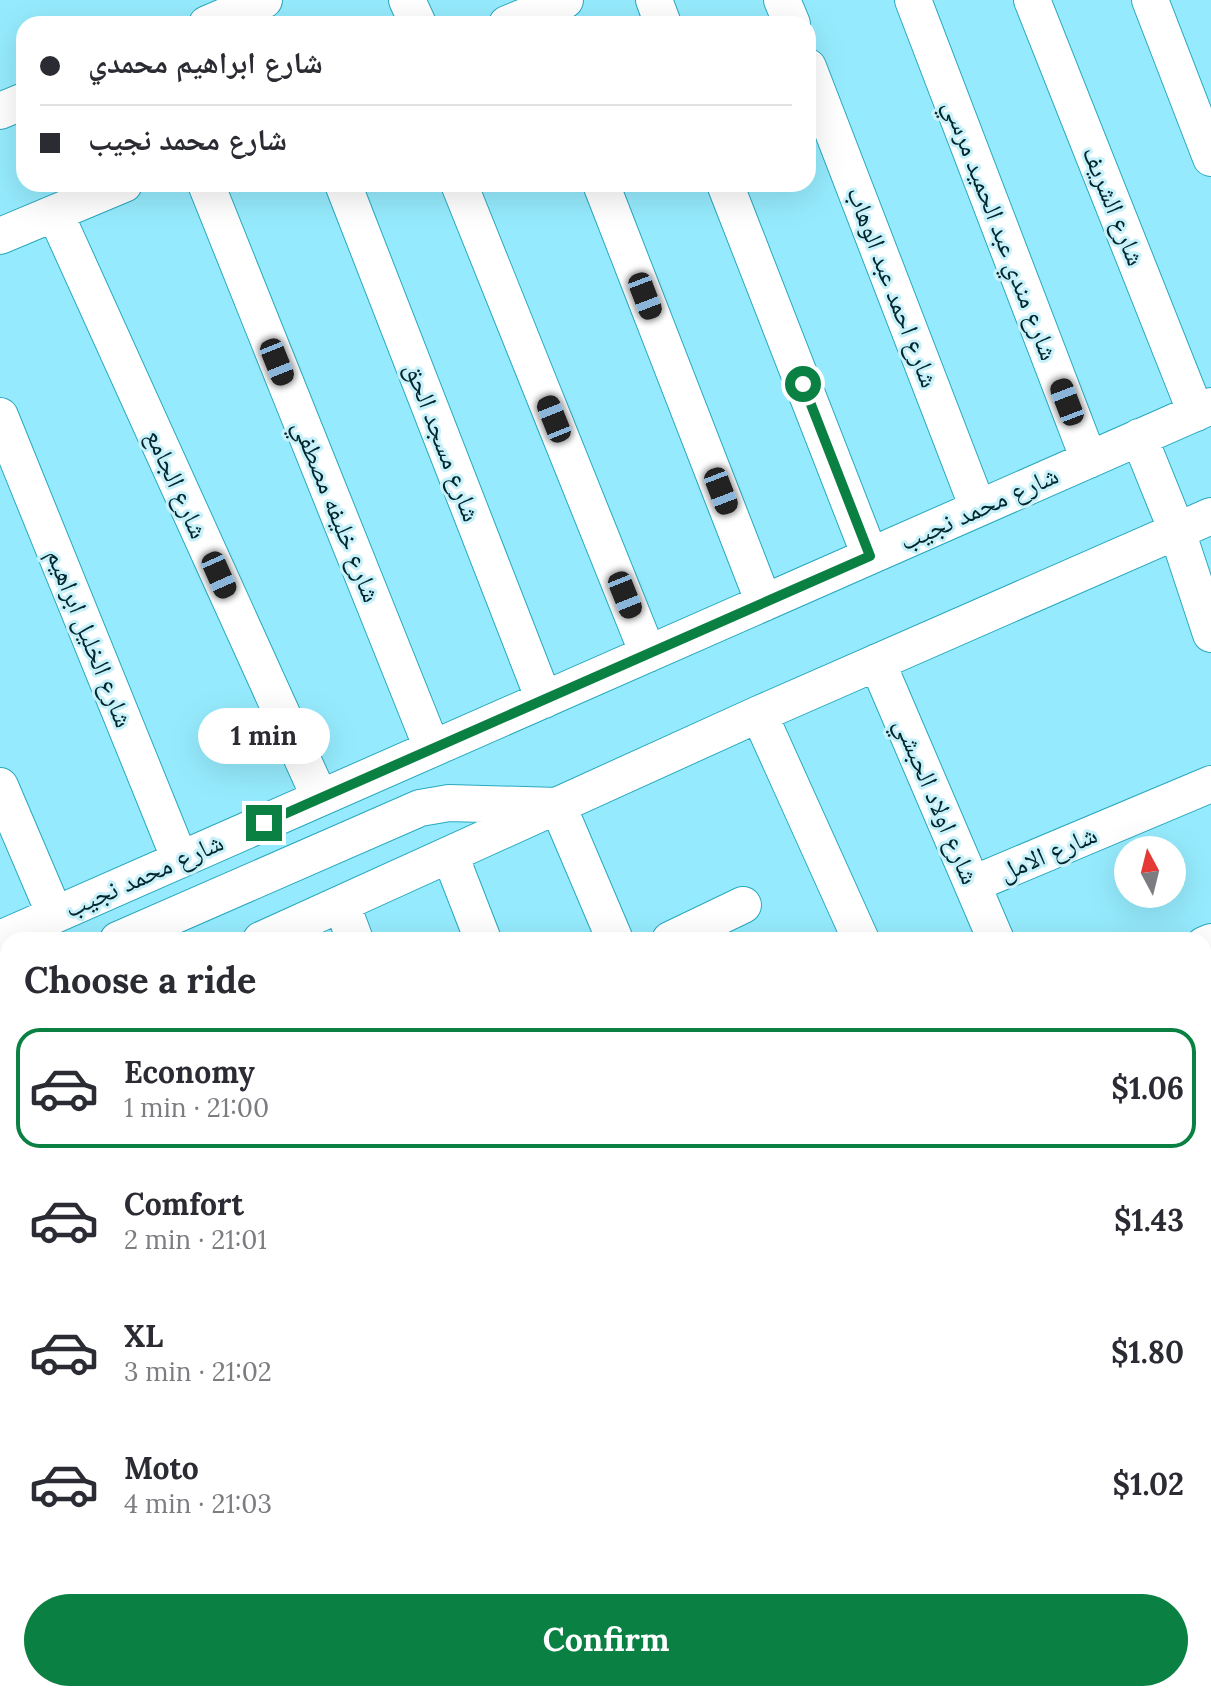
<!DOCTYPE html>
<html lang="en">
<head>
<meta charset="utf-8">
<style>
  :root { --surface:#fff; --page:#f7f7f7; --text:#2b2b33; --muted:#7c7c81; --line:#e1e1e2; --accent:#0b8043 }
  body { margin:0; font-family:Lora,"Noto Naskh Arabic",serif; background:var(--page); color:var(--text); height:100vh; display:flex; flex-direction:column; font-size:30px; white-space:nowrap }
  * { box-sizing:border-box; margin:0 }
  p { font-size:26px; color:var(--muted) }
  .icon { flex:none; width:44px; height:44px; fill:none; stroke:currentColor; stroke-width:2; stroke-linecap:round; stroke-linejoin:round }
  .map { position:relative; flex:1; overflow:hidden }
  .panel { position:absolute; left:0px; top:932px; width:1212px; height:770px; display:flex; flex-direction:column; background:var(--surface); border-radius:24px 24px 0 0; box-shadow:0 8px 32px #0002 }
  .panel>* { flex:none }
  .top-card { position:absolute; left:16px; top:16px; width:800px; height:176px; border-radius:24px; box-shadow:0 8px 32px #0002; display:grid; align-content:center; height:176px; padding:0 24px; background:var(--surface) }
  .needle { width:52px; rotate:353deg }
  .buttons { position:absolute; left:1114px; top:836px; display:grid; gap:16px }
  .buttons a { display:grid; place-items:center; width:72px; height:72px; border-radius:50%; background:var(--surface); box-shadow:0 8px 32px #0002; font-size:40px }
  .end { position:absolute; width:36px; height:36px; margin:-18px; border:10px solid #0b8043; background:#fff; box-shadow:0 0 0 4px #fff }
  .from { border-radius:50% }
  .bubble { position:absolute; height:56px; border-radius:28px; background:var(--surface); box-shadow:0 8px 32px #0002; font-size:26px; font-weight:700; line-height:56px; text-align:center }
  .car { position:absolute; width:24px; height:48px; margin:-24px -12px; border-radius:10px; box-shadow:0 0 6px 2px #0007; background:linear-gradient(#222 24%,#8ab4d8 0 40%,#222 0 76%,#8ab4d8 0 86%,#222 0) }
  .top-card b { display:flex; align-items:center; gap:28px; height:76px; font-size:30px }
  .top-card b+b { border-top:2px solid var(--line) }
  .top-card i { width:20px; height:20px; background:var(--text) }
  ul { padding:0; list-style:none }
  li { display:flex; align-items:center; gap:24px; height:120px; margin:0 16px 12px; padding:0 8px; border:4px solid transparent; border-radius:24px }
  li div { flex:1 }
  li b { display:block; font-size:30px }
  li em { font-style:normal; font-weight:700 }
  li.selected { border-color:var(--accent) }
  li>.icon { width:72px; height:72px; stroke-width:1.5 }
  h2 { padding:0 24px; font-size:36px; line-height:96px }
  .button { display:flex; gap:16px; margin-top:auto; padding:16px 24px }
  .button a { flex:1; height:92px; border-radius:48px; background:var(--accent); color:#fff; font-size:32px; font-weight:700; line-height:92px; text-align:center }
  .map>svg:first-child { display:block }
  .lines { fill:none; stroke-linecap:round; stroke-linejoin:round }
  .street-casing { stroke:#2aa8bf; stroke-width:38 }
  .street { stroke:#fff; stroke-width:36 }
  .route { stroke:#0b8043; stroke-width:10 }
  .labels { text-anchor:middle; stroke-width:6; stroke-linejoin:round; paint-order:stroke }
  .street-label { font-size:26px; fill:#00272e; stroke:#c9f1fa }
</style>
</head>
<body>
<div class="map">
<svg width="1211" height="1701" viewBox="0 0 1211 1701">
  <rect width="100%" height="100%" fill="#95ebfd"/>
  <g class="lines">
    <g class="street-casing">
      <path id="street" d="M407 0 418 24
        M654 0 663 24
        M782 0 792 24
        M913 0 1089 460
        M1032 0 1196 413
        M1150 0 1211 158
        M207 24 264 0
        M507 24 565 0
        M808 67 978 508
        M0 111 24 101
        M206 184 432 748
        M343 184 544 700
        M459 184 648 654
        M601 184 764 603
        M725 184 870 556
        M55 213 320 798
        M0 236 124 184
        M0 416 180 860
        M1139 437 1177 531 1211 634
        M877 662 996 940
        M759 714 861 940
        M0 786 55 915
        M450 855 483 940
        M973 884 1211 784
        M342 905 355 940
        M0 939 1211 406
        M118 940 420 808 449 803 558 806 615 940
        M261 940 759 714 1211 516
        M670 940 743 905
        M1204 945 1211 942
        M0 991 8 988
        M0 1054 8 1051
        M0 1101 8 1120
        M1204 1101 1211 1098
        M1204 1241 1211 1238
        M1204 1380 1211 1376
        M0 1405 8 1424
        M1204 1423 1211 1439
        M123 1694 126 1701
        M249 1694 252 1701
        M382 1694 385 1701
        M936 1694 939 1701
        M514 1700 528 1694
        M324 1701 342 1694
        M821 1701 838 1694
        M1179 1701 1197 1694"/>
    </g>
    <use href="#street" class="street"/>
  </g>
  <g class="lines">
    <path class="route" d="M264 823 870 556 803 384"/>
  </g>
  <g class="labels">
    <g class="street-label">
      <text transform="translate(1114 206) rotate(68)" y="9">شارع الشريف</text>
      <text transform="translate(1001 230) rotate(69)" y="9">شارع مندي عبد الحميد مرسي</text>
      <text transform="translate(893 287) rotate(69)" y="9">شارع احمد عبد الوهاب</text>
      <text transform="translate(443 442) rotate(69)" y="9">شارع مسجد الحق</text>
      <text transform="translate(177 484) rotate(66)" y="9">شارع الجامع</text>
      <text transform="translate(979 508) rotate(-24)" y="9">شارع محمد نجيب</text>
      <text transform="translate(337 511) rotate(68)" y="9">شارع خليفه مصطفي</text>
      <text transform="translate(90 638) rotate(68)" y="9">شارع الخليل ابراهيم</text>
      <text transform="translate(937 801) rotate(67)" y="9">شارع اولاد الحبشي</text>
      <text transform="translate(1048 853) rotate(-23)" y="9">شارع الامل</text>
      <text transform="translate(144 875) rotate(-24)" y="9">شارع محمد نجيب</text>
    </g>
  </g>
</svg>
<div class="buttons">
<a><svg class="needle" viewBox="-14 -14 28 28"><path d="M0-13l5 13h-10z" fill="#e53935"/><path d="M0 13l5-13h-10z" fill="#7c7c81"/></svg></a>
</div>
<i class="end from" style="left:803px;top:384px"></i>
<i class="end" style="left:264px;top:823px"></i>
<div class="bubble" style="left:198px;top:708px;width:132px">1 min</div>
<i class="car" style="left:645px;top:296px;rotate:159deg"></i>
<i class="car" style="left:277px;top:362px;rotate:158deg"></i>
<i class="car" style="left:1067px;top:402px;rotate:339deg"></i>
<i class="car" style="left:554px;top:419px;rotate:338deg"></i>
<i class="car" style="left:721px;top:491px;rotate:159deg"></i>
<i class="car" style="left:219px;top:575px;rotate:156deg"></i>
<i class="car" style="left:625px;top:595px;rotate:158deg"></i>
<div class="top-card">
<b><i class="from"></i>شارع ابراهيم محمدي</b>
<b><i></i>شارع محمد نجيب</b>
</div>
<section class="panel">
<h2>Choose a ride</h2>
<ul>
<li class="selected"><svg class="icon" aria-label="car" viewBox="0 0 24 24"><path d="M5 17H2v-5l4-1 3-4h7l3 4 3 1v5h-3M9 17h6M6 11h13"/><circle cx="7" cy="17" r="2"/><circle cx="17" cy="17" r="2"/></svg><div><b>Economy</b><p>1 min · 21:00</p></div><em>$1.06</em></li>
<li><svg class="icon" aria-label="car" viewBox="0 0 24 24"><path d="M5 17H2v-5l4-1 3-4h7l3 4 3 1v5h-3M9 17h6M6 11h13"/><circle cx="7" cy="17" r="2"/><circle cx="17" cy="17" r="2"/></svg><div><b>Comfort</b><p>2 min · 21:01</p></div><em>$1.43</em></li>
<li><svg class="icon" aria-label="car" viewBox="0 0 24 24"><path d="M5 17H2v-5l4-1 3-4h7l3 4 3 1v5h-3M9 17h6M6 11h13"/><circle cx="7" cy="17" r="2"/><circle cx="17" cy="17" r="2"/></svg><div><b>XL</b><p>3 min · 21:02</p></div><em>$1.80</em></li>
<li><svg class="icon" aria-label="car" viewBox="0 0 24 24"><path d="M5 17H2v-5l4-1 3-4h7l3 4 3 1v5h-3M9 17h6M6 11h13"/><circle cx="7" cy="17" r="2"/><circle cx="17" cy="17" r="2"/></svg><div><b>Moto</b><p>4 min · 21:03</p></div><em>$1.02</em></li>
</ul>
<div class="button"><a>Confirm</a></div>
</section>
</div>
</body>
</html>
